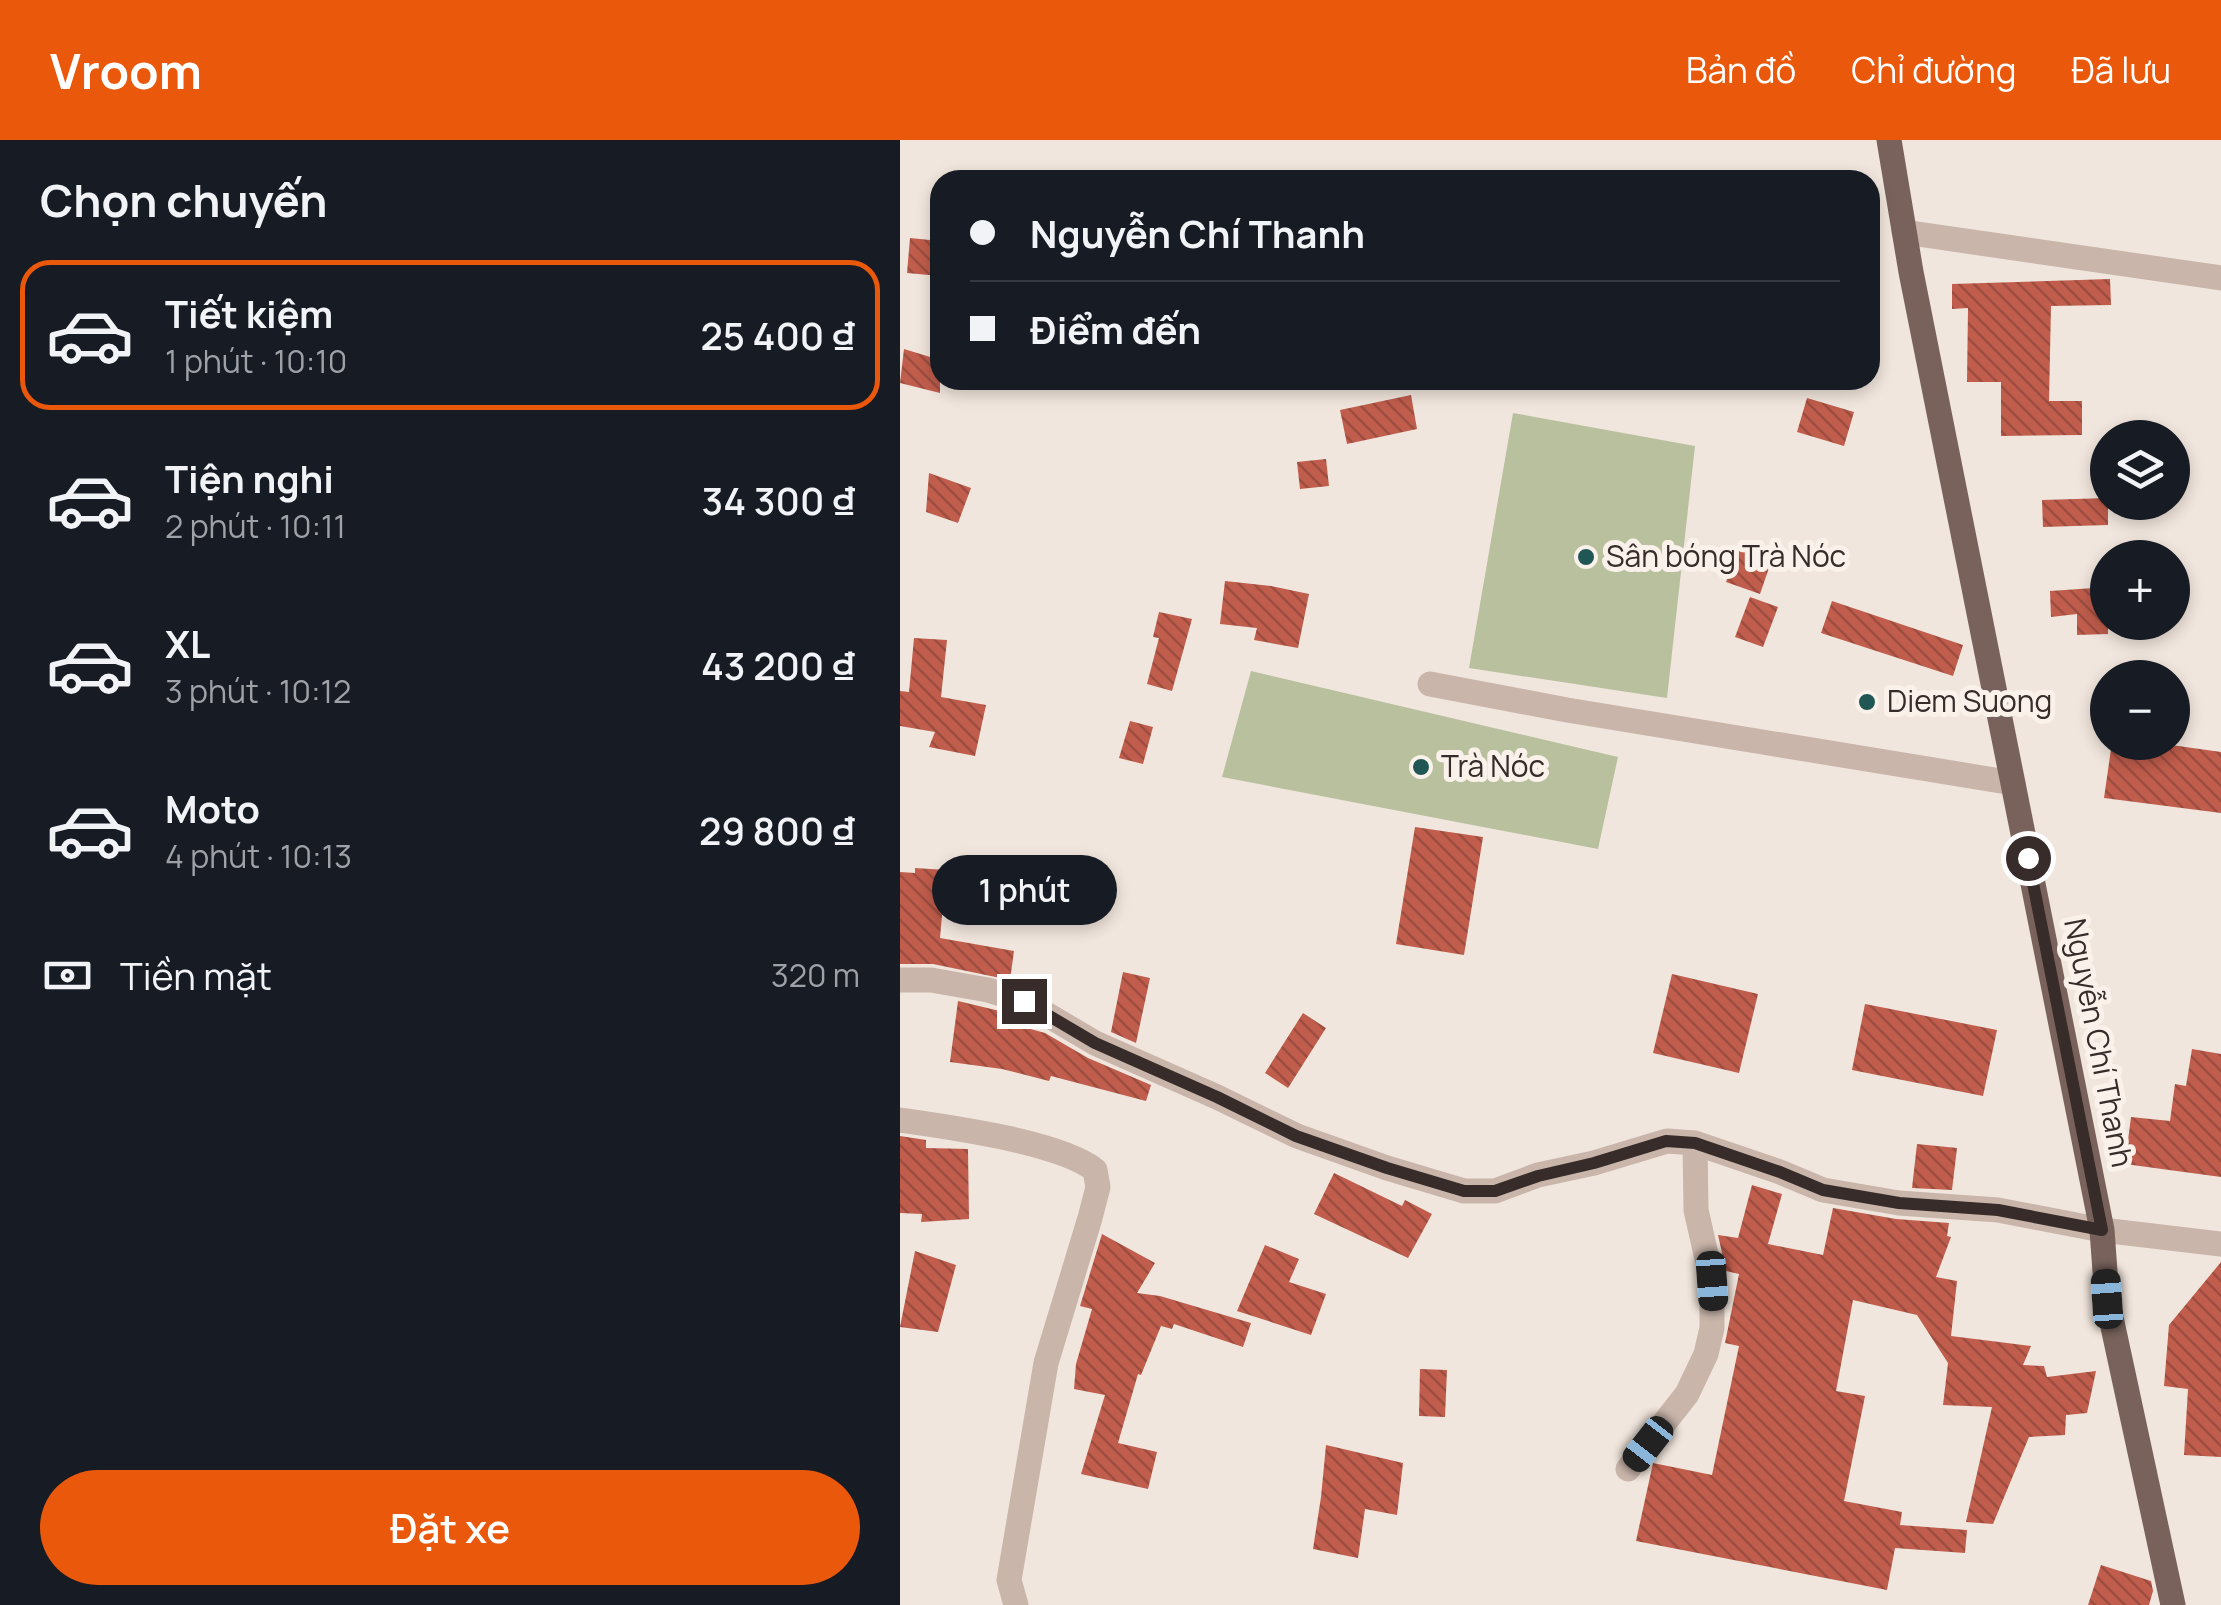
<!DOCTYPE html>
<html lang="vi">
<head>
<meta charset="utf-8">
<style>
  :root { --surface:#171b24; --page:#20242c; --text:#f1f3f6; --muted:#9ea1a6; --line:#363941; --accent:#ea580c }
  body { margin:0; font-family:Manrope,sans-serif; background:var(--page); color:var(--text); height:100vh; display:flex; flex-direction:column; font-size:38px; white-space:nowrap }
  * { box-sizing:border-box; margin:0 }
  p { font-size:32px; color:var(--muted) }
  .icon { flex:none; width:55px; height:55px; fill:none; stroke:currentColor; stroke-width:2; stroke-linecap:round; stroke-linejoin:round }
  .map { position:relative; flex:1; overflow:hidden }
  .panel { display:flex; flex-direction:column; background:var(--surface); width:900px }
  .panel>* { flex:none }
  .banner { position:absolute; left:30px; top:30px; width:950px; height:220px; border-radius:30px; box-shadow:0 5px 15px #0003; display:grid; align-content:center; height:220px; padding:0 40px; background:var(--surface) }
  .tools { position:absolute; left:1190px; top:280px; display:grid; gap:20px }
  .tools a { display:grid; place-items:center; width:100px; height:100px; border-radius:50%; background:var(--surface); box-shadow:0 5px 15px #0003; font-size:50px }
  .end { position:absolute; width:45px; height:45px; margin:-22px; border:12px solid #372c29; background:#fff; box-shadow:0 0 0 5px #fff }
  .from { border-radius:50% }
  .bubble { position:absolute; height:70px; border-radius:35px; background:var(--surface); box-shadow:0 5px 15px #0003; font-size:32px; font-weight:600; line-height:70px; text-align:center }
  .car { position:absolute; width:30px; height:60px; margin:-30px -15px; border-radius:12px; box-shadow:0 0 8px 2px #0007; background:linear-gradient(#222 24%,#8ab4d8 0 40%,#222 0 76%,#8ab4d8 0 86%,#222 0) }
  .banner b { display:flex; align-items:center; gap:35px; height:95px; font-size:38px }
  .banner b+b { border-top:2px solid var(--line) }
  .banner i { width:25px; height:25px; background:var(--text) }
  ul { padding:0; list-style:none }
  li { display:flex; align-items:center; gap:30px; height:150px; margin:0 20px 15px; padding:0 20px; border:5px solid transparent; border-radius:30px }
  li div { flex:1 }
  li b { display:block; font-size:38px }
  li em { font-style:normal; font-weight:600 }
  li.active { border-color:var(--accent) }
  li>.icon { width:90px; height:90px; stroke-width:1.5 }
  h2 { padding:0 40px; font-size:45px; line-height:120px }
  .pay { display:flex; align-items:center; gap:25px; height:110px; padding:0 40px; font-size:38px }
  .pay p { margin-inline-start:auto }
  .cta { display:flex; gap:20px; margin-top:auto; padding:20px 40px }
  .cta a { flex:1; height:115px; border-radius:60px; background:var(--accent); color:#fff; font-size:40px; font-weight:600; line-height:115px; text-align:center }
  header { display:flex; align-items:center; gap:60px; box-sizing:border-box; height:140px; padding:0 50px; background:var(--accent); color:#fff }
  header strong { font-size:48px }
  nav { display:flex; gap:55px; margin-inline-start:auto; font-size:35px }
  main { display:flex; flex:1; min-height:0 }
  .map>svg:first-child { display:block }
  .grass { fill:#b8c09e }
  .building { fill:url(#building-back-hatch) }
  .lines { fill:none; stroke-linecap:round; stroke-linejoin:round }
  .minor { stroke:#c9b5aa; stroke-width:25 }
  .major { stroke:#78625b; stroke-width:25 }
  .route { stroke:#372c29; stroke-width:12 }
  .poi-dot { fill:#205755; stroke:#f9f1ea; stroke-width:4 }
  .labels { text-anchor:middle; stroke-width:10; stroke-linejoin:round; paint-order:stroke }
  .poi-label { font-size:30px; fill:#372c29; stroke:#f9f1ea; text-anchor:start }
  .street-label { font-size:30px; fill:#372c29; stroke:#f9f1ea }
</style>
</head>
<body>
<header>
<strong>Vroom</strong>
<nav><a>Bản đồ</a><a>Chỉ đường</a><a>Đã lưu</a></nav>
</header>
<main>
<section class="panel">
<h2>Chọn chuyến</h2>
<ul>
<li class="active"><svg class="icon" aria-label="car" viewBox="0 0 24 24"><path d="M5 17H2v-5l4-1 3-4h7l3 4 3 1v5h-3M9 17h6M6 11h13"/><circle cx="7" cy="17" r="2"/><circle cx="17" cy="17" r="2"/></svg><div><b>Tiết kiệm</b><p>1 phút · 10:10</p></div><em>25 400 ₫</em></li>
<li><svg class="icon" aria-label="car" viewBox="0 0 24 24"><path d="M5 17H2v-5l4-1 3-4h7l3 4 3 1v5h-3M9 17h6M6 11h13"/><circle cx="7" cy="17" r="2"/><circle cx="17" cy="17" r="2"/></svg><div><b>Tiện nghi</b><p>2 phút · 10:11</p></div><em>34 300 ₫</em></li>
<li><svg class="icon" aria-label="car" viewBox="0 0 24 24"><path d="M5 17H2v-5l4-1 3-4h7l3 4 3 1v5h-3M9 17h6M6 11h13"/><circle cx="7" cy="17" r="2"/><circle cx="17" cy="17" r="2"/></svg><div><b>XL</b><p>3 phút · 10:12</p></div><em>43 200 ₫</em></li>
<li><svg class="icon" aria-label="car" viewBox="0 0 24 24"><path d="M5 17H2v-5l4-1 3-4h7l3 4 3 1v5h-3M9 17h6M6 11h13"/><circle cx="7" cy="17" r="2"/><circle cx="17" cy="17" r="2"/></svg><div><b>Moto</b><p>4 phút · 10:13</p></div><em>29 800 ₫</em></li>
</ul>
<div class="pay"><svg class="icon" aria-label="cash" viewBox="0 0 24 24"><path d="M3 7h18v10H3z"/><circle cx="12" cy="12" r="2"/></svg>Tiền mặt<p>320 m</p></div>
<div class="cta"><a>Đặt xe</a></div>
</section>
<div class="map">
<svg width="1321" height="1465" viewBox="0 0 1321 1465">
  <defs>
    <pattern id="building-back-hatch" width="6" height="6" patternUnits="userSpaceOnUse" patternTransform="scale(2.5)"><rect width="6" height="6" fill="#c05d4c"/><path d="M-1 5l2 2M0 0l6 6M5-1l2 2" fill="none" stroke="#9d4d3f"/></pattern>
  </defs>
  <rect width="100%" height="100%" fill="#f1e6dd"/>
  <path class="grass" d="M613 273 795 306 767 558 569 528Z
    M351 531 718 617 698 709 322 637Z"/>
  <path class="building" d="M10 98 40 101V136L7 133Z
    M1210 139 1211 165 1151 166 1149 261H1182V295L1101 296V242H1067L1068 168 1052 169V144Z
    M4 209 40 220V253L0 243Z
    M511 255 517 289 447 304 440 270Z
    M907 258 954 272 944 306 897 292Z
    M426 319 429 346 400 349 397 322Z
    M29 333 71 348 58 383 26 372Z
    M1208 358V385L1143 387 1142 360Z
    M839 409 871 422 860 454 826 442Z
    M325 441 371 446 409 454 398 508 354 500 357 488 320 484Z
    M1208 447V494L1177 495V474L1151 477 1150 451Z
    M850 457 878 467 863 507 835 497Z
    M932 461 1063 505 1053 536 921 493Z
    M259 472 292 479 272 551 247 544 259 498 253 497Z
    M14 498 47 500 41 557 86 565 75 616 29 607 35 592 0 586V551L9 552Z
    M230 581 253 587 243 624 219 618Z
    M1212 602H1250L1321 612V673L1204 658Z
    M515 687 583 697 564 815 496 804Z
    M15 728 46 730 40 798 114 811 110 840 33 824H0V732L15 733Z
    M223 832 250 838 236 903 211 892Z
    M772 834 858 854 839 933 753 913Z
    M58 861 104 872 102 881 145 893 188 918 251 945 246 961 151 936 149 941 102 929 50 922Z
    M965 864 1097 890 1083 956 952 930Z
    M403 873 426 888 388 948 365 933Z
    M1292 909 1321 914V1037L1225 1024 1231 977 1270 981 1275 944 1286 946Z
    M0 996 26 1000V1008L68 1009 69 1079 21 1082 22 1074 0 1073Z
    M1017 1004 1057 1008 1052 1050 1012 1048Z
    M434 1033 502 1066 505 1060 532 1074 508 1118 414 1074Z
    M852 1045 882 1054 868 1104 923 1115 933 1068 996 1079 1049 1083 1047 1096 1051 1097 1036 1137 1057 1141 1051 1196 1131 1206 1123 1225 1144 1226 1147 1237 1196 1231 1187 1273 1166 1275 1165 1295 1129 1297 1093 1384 1066 1382 1092 1267 1043 1265 1048 1223 1017 1175 953 1160 936 1251 965 1256 944 1361 1002 1372 1000 1385 1067 1390 1065 1413 995 1408 987 1450 736 1401 753 1323 812 1335 839 1206 825 1203 839 1134 826 1131 818 1095 838 1098Z
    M202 1094 255 1123 237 1153 260 1156 351 1183 343 1207 274 1184 272 1189 261 1186 241 1235 238 1234 218 1303 257 1312 248 1349 181 1334 205 1255 174 1249 176 1224 192 1169 180 1166Z
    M365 1105 399 1119 389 1142 426 1154 411 1195 337 1171Z
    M15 1111 56 1125 38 1192 0 1187Z
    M1321 1122V1317L1284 1315 1288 1249 1264 1246 1269 1185Z
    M520 1229 547 1230 545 1277 519 1276Z
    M426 1305 503 1323 497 1375 465 1369 458 1418 413 1409 421 1357Z
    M1201 1425 1251 1441 1253 1451 1249 1465H1188Z"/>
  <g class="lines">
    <path class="minor" d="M1004 92 1321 138
      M530 544 667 570 1113 643
      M0 840H31L88 850 124 861 195 903 317 957 397 996 487 1028 564 1051H595L638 1035 694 1023 767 1001 795 1003 880 1032 923 1050 999 1063 1098 1070 1202 1090 1321 1104
      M0 980C49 987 159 1002 195 1030L198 1047 190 1078 146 1223 109 1440 116 1465
      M728 1329 787 1254 806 1214 812 1188V1141L796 1070 795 1003"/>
    <path class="major" d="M989 0 1011 132 1202 1090 1207 1159 1273 1465"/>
  </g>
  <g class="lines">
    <path class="route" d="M124 861 195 903 317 957 396 996 487 1028 564 1051H595L638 1036 694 1023 766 1001 795 1003 880 1032 923 1050 999 1063 1098 1070 1202 1090 1128 718"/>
  </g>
  <g class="poi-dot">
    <circle cx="686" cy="417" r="10"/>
    <circle cx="967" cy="562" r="10"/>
    <circle cx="521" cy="627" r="10"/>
  </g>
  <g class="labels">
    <g class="poi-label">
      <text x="706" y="427">Sân bóng Trà Nóc</text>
      <text x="987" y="572">Diem Suong</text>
      <text x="541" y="637">Trà Nóc</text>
    </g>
    <g class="street-label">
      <text transform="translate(1198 903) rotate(79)" y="10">Nguyễn Chí Thanh</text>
    </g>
  </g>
</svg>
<div class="tools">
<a><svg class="icon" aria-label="layers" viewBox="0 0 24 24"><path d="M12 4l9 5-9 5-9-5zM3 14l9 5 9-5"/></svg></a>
<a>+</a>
<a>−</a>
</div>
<i class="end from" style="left:1128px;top:718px"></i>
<i class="end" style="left:124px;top:861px"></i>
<div class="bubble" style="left:32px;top:715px;width:185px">1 phút</div>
<i class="car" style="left:812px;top:1141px;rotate:176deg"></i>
<i class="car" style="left:1207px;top:1159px;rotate:356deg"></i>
<i class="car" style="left:748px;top:1304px;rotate:218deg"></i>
<div class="banner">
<b><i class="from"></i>Nguyễn Chí Thanh</b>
<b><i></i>Điểm đến</b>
</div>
</div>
</main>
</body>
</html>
